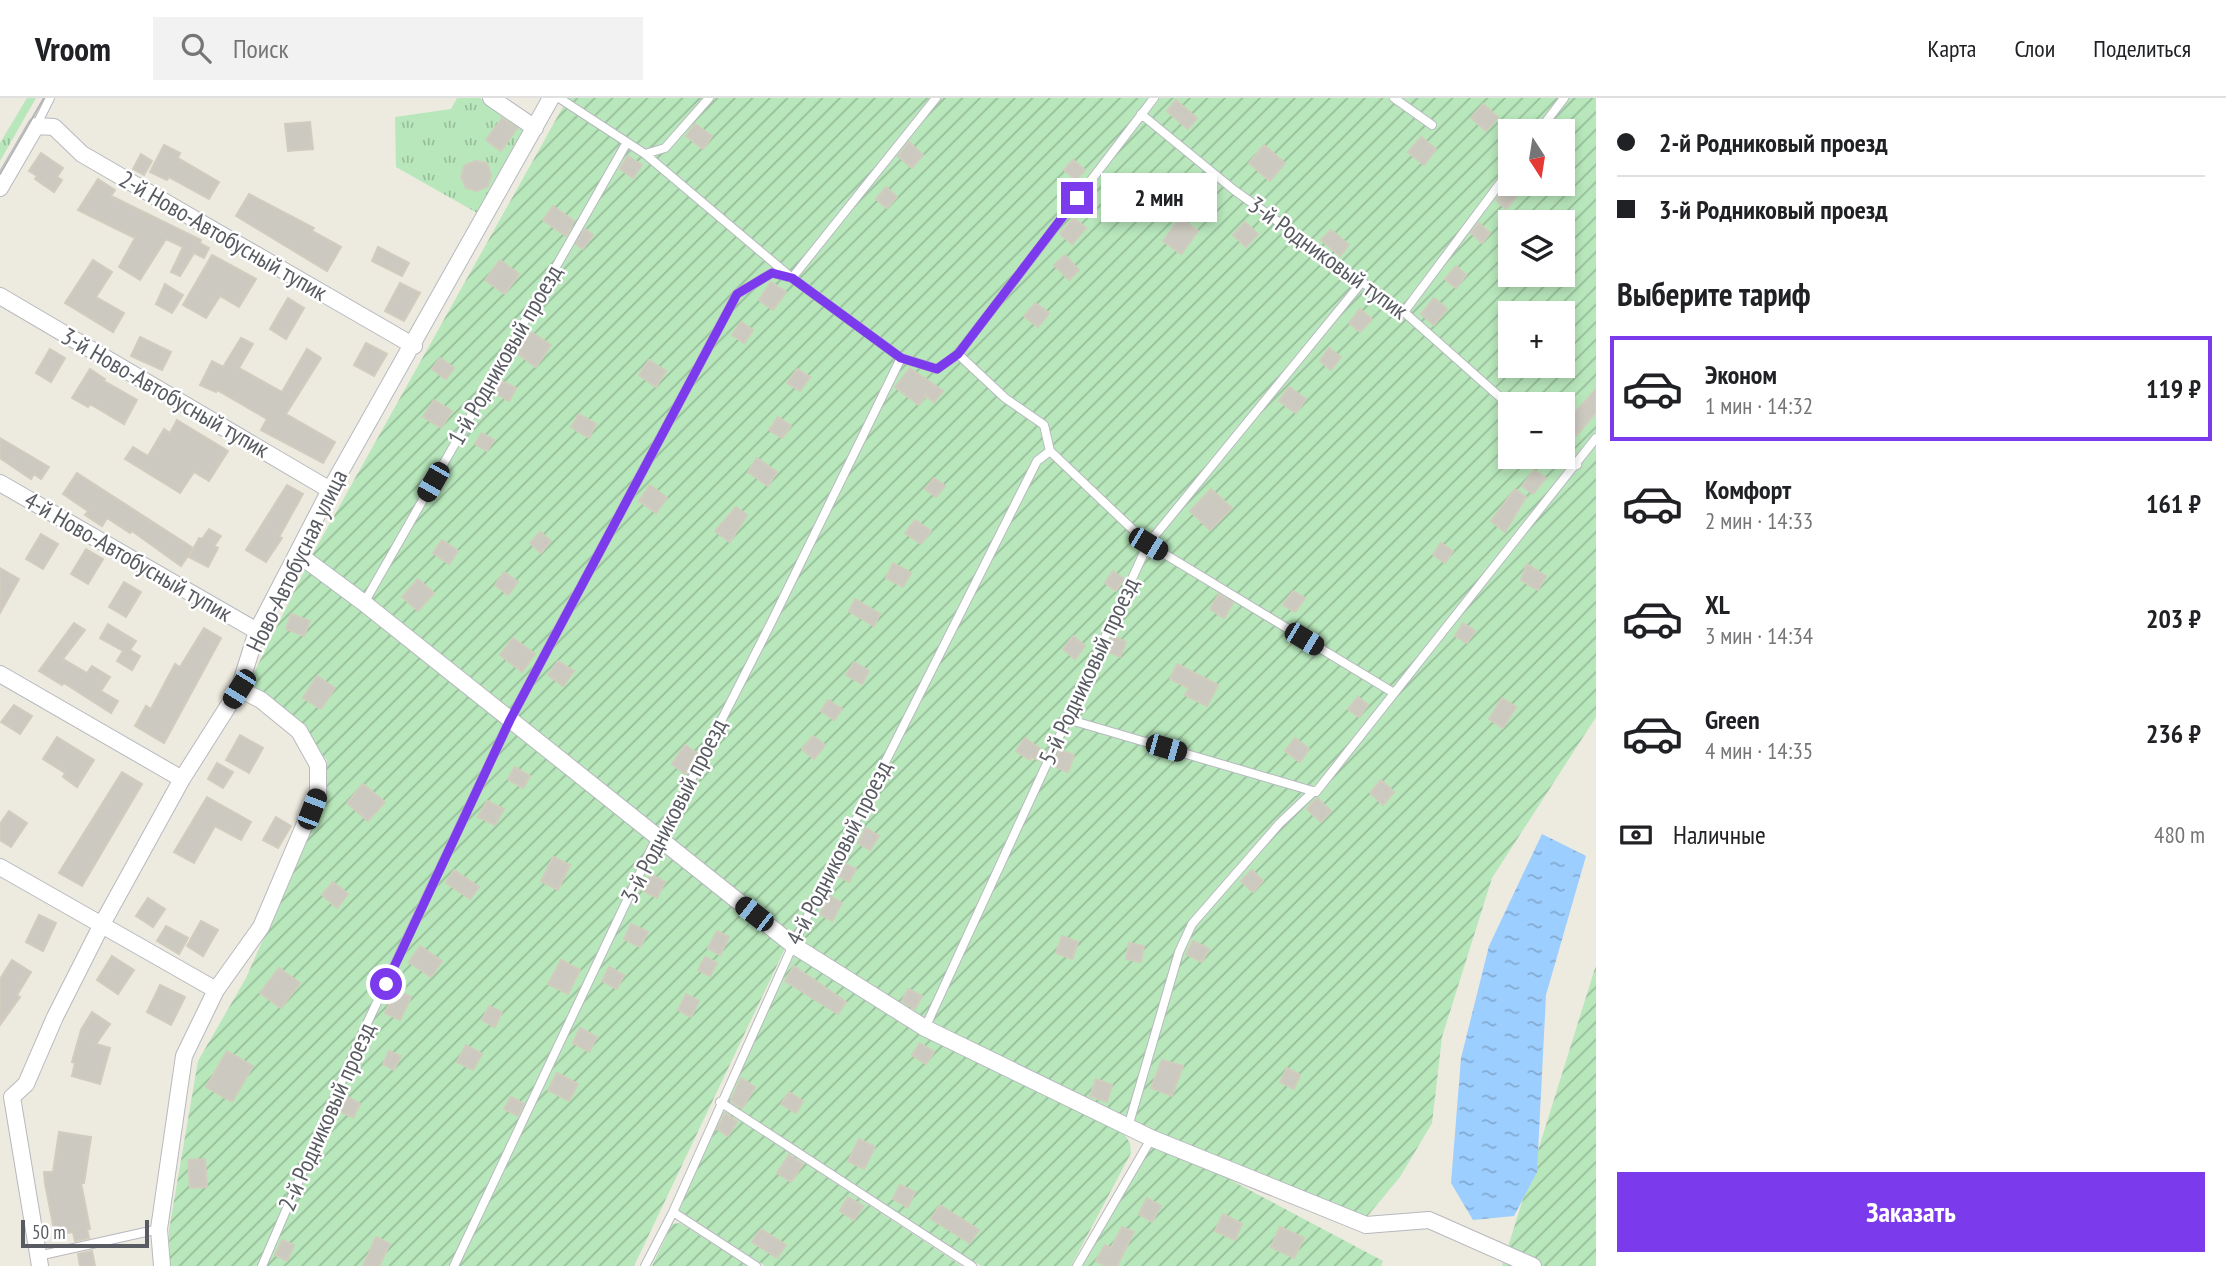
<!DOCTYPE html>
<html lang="ru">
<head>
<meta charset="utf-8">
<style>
  :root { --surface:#fff; --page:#f2f2f2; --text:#202124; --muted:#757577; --line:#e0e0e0; --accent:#7c3aed }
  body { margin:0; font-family:"PT Sans Narrow",sans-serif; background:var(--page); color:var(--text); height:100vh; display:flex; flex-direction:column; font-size:26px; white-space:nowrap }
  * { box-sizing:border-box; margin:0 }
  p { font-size:23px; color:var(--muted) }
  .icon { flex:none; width:38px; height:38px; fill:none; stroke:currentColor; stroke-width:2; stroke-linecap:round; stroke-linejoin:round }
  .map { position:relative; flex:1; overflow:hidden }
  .panel { display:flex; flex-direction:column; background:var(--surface); width:630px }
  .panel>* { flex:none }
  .guide { display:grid; align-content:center; height:154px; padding:0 21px; background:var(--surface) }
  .needle { width:46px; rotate:168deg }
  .controls { position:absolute; left:1498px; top:21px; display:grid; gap:14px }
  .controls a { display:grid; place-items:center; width:77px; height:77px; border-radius:0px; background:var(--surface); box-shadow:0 4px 10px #0003; font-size:35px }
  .scale { position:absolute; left:21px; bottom:18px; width:128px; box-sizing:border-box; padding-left:7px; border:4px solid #585b61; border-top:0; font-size:19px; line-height:24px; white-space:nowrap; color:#585b61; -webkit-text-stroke:5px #fff; paint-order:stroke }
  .end { position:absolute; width:32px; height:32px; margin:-16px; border:9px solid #7c3aed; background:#fff; box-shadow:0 0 0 4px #fff }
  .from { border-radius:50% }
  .bubble { position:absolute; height:49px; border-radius:0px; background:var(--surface); box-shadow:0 4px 10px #0003; font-size:23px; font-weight:600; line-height:49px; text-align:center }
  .car { position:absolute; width:21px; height:42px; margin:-21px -10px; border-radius:9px; box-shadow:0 0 5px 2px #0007; background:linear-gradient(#222 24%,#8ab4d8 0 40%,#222 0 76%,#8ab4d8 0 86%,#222 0) }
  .guide b { display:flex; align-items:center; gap:24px; height:66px; font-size:26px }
  .guide b+b { border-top:2px solid var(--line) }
  .guide i { width:18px; height:18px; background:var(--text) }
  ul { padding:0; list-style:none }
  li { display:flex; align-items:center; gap:21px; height:105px; margin:0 14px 10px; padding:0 7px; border:4px solid transparent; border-radius:0px }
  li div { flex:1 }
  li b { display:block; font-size:26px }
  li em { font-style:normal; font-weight:600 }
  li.selected { border-color:var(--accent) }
  li>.icon { width:63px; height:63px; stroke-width:1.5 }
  h2 { padding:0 21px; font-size:32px; line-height:84px }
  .pay { display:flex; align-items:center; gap:18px; height:77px; padding:0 21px; font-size:26px }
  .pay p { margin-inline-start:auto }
  .primary-button { display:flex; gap:14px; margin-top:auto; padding:14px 21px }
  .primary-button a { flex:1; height:80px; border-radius:0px; background:var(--accent); color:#fff; font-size:28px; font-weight:600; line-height:80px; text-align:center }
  header { display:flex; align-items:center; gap:42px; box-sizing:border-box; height:98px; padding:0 35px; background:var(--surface); border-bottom:2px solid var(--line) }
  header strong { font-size:33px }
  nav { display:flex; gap:38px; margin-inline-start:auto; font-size:24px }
  .search { width:490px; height:63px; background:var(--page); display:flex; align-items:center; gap:18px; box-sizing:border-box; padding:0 24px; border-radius:0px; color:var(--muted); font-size:26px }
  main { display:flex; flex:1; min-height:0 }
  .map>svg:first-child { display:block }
  .grass { fill:url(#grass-tufts) }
  .garden { fill:url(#garden-furrows); fill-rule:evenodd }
  .water { fill:url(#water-ripples) }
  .building { fill:#ccc9c0; stroke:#d1ccbd; stroke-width:2 }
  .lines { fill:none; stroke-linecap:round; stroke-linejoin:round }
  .service-casing { stroke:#b7b9bf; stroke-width:10 }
  .minor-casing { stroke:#b7b9bf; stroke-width:18 }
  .service { stroke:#fff; stroke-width:8 }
  .minor { stroke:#fff; stroke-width:16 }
  .tram { stroke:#b3b4b4; stroke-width:2 }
  .route { stroke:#7c3aed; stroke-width:9 }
  .labels { text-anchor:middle; stroke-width:5; stroke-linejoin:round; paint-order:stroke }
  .street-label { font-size:24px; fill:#585b61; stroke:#fff }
</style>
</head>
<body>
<header>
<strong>Vroom</strong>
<div class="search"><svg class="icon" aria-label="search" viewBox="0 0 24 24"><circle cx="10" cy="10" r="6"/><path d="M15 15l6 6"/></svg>Поиск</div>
<nav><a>Карта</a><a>Слои</a><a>Поделиться</a></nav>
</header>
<main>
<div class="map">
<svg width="1596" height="1168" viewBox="0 0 1596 1168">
  <defs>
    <pattern id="grass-tufts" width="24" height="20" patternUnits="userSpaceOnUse" patternTransform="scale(1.75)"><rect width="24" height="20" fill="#b8e7bb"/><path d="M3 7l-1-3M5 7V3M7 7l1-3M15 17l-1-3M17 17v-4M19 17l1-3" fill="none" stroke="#98be9b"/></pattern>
    <pattern id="garden-furrows" width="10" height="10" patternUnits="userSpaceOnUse" patternTransform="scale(1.75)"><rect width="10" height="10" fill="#b8e7bb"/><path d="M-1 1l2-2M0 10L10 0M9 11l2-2" fill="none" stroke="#98be9b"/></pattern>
    <pattern id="water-ripples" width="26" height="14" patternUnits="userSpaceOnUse" patternTransform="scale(1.75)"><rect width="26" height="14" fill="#9cceff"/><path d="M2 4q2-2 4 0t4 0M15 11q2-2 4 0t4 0" fill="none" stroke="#82aad2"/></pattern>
  </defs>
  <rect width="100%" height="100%" fill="#edeadf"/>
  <path class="grass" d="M27 0H36L0 63V45Z
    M457 0H480L521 30 523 35 479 116 396 69 395 19 451 11Z"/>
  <path class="garden" d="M568 0H1596V619L1492 780 1442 939 1432 1025 1400 1079 1365 1121 1149 1032 925 927 791 838 634 1168H170L169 1132 198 963 246 880 326 700 327 662 250 583 311 459ZM1510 33H1563V86H1510ZM1510 124H1563V177H1510ZM1510 215H1563V268H1510ZM1510 306H1563V359H1510Z
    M794 857 922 936 1124 1036 1130 1045 1131 1055 1071 1168H981L724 1003Z
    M1596 867V1168H1502Z
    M721 1013 727 1014 962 1168H765L680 1113V1108Z
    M1155 1042 1383 1163 1381 1168H1081Z
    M680 1125 748 1168H652L672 1126Z"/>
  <path class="water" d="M1542 736 1586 758 1546 897 1537 1074 1514 1118 1473 1122 1451 1085 1461 960 1489 848Z"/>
  <path class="building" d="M1176 2 1197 20 1188 31 1167 13Z
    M1483 6 1498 19 1486 33 1471 20Z
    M502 20 517 30 501 53 486 42Z
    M310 24 313 51 288 53 285 26Z
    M695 26 712 38 703 51 686 38Z
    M1421 39 1436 51 1424 67 1408 54Z
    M909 44 923 57 912 70 898 58Z
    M164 47 180 55 178 60 219 84 209 101 169 79 167 82 150 74Z
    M1264 47 1285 65 1270 83 1249 65Z
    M41 55 63 70 57 79 62 82 54 94 35 81 37 78 29 73Z
    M141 56 152 63 144 77 133 71Z
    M628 58 642 67 633 80 620 71Z
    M1073 62 1085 72 1076 82 1064 72Z
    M475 63 487 65 491 77 488 88 477 93 466 90 461 79 464 68Z
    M98 81 115 92 111 98 201 142 200 145 209 150 204 160 194 155 180 178 171 174 183 149 166 141 140 182 119 169 135 140 78 112Z
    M886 89 897 99 887 110 876 101Z
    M1506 89 1517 98 1506 111 1496 102Z
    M249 96 314 130 312 133 341 149 327 173 236 118Z
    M553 108 574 123 566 138 543 122Z
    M1074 120 1086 130 1072 146 1060 136Z
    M1180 120 1198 133 1181 156 1163 143Z
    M1245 124 1258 136 1246 149 1233 137Z
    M1479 125 1490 135 1482 145 1471 135Z
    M585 131 593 137 583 151 576 146Z
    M1331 132 1349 147 1340 158 1321 142Z
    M378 149 409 165 402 178 372 163Z
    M212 157 256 181 239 209 220 198 206 220 183 207Z
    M1065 157 1079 172 1069 182 1054 167Z
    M93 162 112 174 96 199 124 215 113 234 65 205Z
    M500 162 519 176 505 196 485 182Z
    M1456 168 1466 177 1456 190 1445 181Z
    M771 184 786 194 773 212 759 202Z
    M400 185 420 195 404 223 385 213Z
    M165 186 183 197 172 215 156 206Z
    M288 200 304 210 286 241 270 231Z
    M1434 200 1447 211 1434 227 1421 216Z
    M1035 205 1049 215 1038 229 1024 218Z
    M1360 211 1372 221 1360 234 1349 225Z
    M741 224 753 232 744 245 732 237Z
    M531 234 551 247 536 269 517 255Z
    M140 239 171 254 162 272 131 258Z
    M241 240 253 246 239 270 282 294 307 251 321 260 286 316 335 344 323 365 261 332 267 321 217 292 216 294 200 287 212 263 223 269Z
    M366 245 387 256 374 278 354 267Z
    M1329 250 1341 259 1331 272 1320 263Z
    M50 251 65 260 51 284 36 275Z
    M440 260 454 270 446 281 432 271Z
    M649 262 666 273 656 289 639 277Z
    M910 270 943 293 934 304 926 298 919 307 895 289Z
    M90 271 105 281 104 283 137 302 124 326 90 306 88 309 72 300Z
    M797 271 810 279 800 293 787 285Z
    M502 283 516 290 509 303 495 295Z
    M1289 289 1306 301 1296 315 1279 303Z
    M1596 291V314L1577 337 1564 327Z
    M434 302 452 313 441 330 423 319Z
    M579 316 596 326 589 340 571 329Z
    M778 319 791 328 782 340 769 332Z
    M177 322 228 353 209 383 194 374 180 395 125 361 133 349 148 358 164 331 170 335Z
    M482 335 494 342 487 353 475 346Z
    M0 340 49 369 41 381 34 376 31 381 0 360Z
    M757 360 777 374 768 388 748 374Z
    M1534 372 1546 380 1533 396 1522 388Z
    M77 375 193 450 181 468 132 433 130 435 107 420 102 428 85 417 88 413 63 396Z
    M934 380 945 388 936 399 925 391Z
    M287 387 303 396 279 439 282 440 266 464 246 452Z
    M650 387 667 400 656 415 639 403Z
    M1211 391 1232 410 1210 432 1190 413Z
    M1515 391 1526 399 1505 434 1491 423Z
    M736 409 747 417 730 444 715 433Z
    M915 422 931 433 921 446 905 435Z
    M209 431 221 438 214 448 218 450 208 469 189 459 199 440 202 441Z
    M540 434 551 443 541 455 530 445Z
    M41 436 58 446 43 471 26 461Z
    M442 442 458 453 449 466 433 455Z
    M1441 445 1453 453 1445 465 1433 457Z
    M86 451 103 461 88 486 71 476Z
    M893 465 911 475 903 489 886 480Z
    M1527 466 1546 478 1538 492 1521 482Z
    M0 470 19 481 0 515Z
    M1113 473 1124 481 1116 493 1105 485Z
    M504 474 518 484 508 497 495 487Z
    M418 481 434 495 418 513 402 499Z
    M124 484 141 494 126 519 109 509Z
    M1293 493 1305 500 1295 514 1283 507Z
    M1219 496 1233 505 1224 520 1210 511Z
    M855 501 880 516 874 528 849 513Z
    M291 516 310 523 304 538 286 531Z
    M74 525 85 532 63 561 87 575 92 568 110 579 101 593 118 603 111 615 64 585 62 587 39 573Z
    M1463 525 1475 533 1467 545 1455 538Z
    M108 526 136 543 130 552 140 558 132 572 117 563 123 553 100 540Z
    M204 530 221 540 164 645 135 628 146 608 151 611 175 566 180 569Z
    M1073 538 1085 548 1075 561 1063 551Z
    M1113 538 1126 544 1120 559 1107 553Z
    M513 540 535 556 522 574 500 557Z
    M558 563 574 573 563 588 548 577Z
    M854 564 869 573 862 586 846 577Z
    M1177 566 1218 587 1207 608 1185 597 1189 590 1170 581Z
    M317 578 335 590 321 611 303 600Z
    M1358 599 1368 607 1359 619 1348 611Z
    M1502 600 1516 609 1503 630 1489 621Z
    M828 602 842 611 834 622 821 613Z
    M14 607 32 618 20 636 1 624Z
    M240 637 263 650 249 675 226 662Z
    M813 638 825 647 814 661 802 651Z
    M57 639 94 662 77 689 63 679 65 675 43 661Z
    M1025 640 1045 654 1041 663 1031 659 1030 662 1016 653Z
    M1295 640 1309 651 1300 664 1285 653Z
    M685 647 697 655 685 676 672 666Z
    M1060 652 1074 657 1068 674 1053 668Z
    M217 665 233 674 223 690 208 681Z
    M515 669 530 678 523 690 508 681Z
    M122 674 142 686 82 788 59 775Z
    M1381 682 1394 694 1383 707 1370 695Z
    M363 686 385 704 368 723 347 705Z
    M207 699 251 724 241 742 215 728 194 765 174 754Z
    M1317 700 1331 713 1321 724 1307 711Z
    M487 703 504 711 495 727 478 719Z
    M9 713 27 725 11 749 0 742V726Z
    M276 719 291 728 278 750 263 742Z
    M866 730 879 738 870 752 858 745Z
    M553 759 570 767 558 792 541 783Z
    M843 765 856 771 849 784 837 777Z
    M454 772 479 789 470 801 446 785Z
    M1252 772 1263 783 1253 794 1241 783Z
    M651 776 665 784 657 800 643 793Z
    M333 784 348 796 337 810 322 797Z
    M830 798 842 805 832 823 820 816Z
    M148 800 165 811 153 829 136 818Z
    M39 817 56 825 43 853 26 844Z
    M201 823 218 832 203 858 187 848Z
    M631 826 648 834 640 849 624 841Z
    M166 828 188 840 179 856 157 843Z
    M717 833 729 839 720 857 708 850Z
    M1062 838 1078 844 1072 861 1056 855Z
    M1193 843 1209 851 1202 864 1186 856Z
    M1129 845 1144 848 1141 864 1126 861Z
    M420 848 442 863 431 879 409 864Z
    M112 858 134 872 118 896 97 882Z
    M705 859 717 865 710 878 698 872Z
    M12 862 31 874 17 897 20 899 0 927V881Z
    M561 862 580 872 568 896 548 886Z
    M794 868 846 904 838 916 785 883Z
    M609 869 624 877 617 891 602 883Z
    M279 870 300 885 281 910 260 895Z
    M160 887 185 899 171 927 147 914Z
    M908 891 922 898 915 911 902 903Z
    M396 892 411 899 400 922 385 915Z
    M686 896 699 903 691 919 678 912Z
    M489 908 502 914 495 929 482 922Z
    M92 914 110 926 96 946 110 950 100 986 72 978 75 965 72 964 81 932Z
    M580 930 597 939 589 954 573 945Z
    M920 945 934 954 926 966 912 957Z
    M466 947 482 956 473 972 457 964Z
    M227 953 253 968 232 1004 206 989Z
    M389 953 401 958 394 972 383 966Z
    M1162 962 1183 968 1172 998 1151 990Z
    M1287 970 1300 977 1294 991 1280 984Z
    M557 975 578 986 569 1003 548 992Z
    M741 980 755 989 742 1010 731 1003Z
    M1096 981 1112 987 1107 1004 1090 998Z
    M789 994 803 1003 796 1015 781 1006Z
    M348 999 360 1006 353 1020 340 1013Z
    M511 999 524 1006 518 1018 504 1011Z
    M725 1015 737 1024 728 1038 717 1031Z
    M59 1034 91 1039 84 1085H81L90 1131H87L89 1140 75 1143 73 1134 55 1137 45 1085 44 1074H53Z
    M859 1041 875 1049 864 1071 848 1063Z
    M789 1057 803 1066 791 1084 777 1075Z
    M205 1061 207 1089 190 1090 188 1062Z
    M900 1087 915 1094 908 1109 893 1101Z
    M848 1099 863 1108 854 1122 840 1113Z
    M1147 1100 1161 1108 1152 1124 1139 1116Z
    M940 1107 979 1132 970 1145 931 1121Z
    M1223 1116 1242 1126 1235 1142 1215 1133Z
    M1122 1129 1134 1134 1117 1168H1106L1096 1163 1105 1147 1111 1150Z
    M1280 1129 1304 1140 1294 1160 1271 1149Z
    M761 1131 786 1147 777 1160 752 1144Z
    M376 1139 390 1146 379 1168H363Z
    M282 1142 294 1147 287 1163 275 1157Z
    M92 1153 95 1168H80L78 1156Z"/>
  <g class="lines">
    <g class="service-casing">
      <path id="service" d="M559 0 645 56 792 180 901 260 937 271 958 256 1005 300 1044 327 1050 353 1148 446 1394 595
        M1394 0 1432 27
        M1141 16 1234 92 1404 214 1510 308
        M36 28 50 0
        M1539 33 1564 0
        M645 56 665 50 709 0
        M1404 214 1510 72
        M958 256 1154 0
        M1563 355 1577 367
        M364 505 626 46
        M1067 621 1316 694 1596 340
        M925 930 1148 446 1362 184
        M720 1004 972 1168
        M1128 1029 1179 854 1192 826 1279 726 1314 693
        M673 1114 756 1168
        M38 1158 159 1131
        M262 1168 363 934 510 622 737 196 772 175 792 180 936 0
        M454 1168 657 739 667 729 771 525 901 260
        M645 1168 673 1114 793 847 1037 363 1050 353
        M1077 1168 1151 1041"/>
    </g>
    <g class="minor-casing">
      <path id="minor" d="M491 0 535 30
        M0 90 36 28 54 29 82 56 414 248
        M0 198 330 392
        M0 385 257 533
        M298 456 364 505 793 847 925 930 1151 1040 1366 1127 1429 1122 1533 1168
        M0 576 182 681
        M0 769 216 892
        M12 999 26 986 55 919 101 828 182 681 239 591 257 533 330 392 551 0
        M12 999 40 1168
        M162 1168 159 1131 184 958 216 892 261 829 318 695V667L299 633 261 602 239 591"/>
    </g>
    <use href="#service" class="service"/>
    <use href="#minor" class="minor"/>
    <path class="tram" d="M0 76 44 0"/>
  </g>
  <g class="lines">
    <path class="route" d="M386 886 510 622 737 196 772 175 792 180 901 260 937 271 958 256 1077 100"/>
  </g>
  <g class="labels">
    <g class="street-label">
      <text transform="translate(223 138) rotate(30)" y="8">2-й Ново-Автобусный тупик</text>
      <text transform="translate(1328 160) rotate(36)" y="8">3-й Родниковый тупик</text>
      <text transform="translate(505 257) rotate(-60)" y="8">1-й Родниковый проезд</text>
      <text transform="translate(165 295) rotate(30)" y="8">3-й Ново-Автобусный тупик</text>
      <text transform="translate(128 459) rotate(30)" y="8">4-й Ново-Автобусный тупик</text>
      <text transform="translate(297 463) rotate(-64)" y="8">Ново-Автобусная улица</text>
      <text transform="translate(1089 573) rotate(-65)" y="8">5-й Родниковый проезд</text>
      <text transform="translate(674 713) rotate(-63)" y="8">3-й Родниковый проезд</text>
      <text transform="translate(839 755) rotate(-63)" y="8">4-й Родниковый проезд</text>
      <text transform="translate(327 1019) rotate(-66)" y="8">2-й Родниковый проезд</text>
    </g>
  </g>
</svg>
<div class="controls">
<a><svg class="needle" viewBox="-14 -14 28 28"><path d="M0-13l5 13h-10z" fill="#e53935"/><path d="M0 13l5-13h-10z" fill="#757577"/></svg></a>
<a><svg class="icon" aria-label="layers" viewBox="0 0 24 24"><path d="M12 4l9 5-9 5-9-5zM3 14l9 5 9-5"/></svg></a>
<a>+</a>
<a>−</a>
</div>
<div class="scale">50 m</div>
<i class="end from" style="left:386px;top:886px"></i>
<i class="end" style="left:1077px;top:100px"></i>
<div class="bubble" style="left:1101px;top:75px;width:116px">2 мин</div>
<i class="car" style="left:433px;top:384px;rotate:210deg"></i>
<i class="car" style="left:1148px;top:446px;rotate:121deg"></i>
<i class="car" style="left:1304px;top:541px;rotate:121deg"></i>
<i class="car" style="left:239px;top:591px;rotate:212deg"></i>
<i class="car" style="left:1166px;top:650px;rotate:106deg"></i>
<i class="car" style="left:312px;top:711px;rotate:21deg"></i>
<i class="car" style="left:754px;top:816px;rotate:308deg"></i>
</div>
<section class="panel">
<div class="guide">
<b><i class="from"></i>2-й Родниковый проезд</b>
<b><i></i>3-й Родниковый проезд</b>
</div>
<h2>Выберите тариф</h2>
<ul>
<li class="selected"><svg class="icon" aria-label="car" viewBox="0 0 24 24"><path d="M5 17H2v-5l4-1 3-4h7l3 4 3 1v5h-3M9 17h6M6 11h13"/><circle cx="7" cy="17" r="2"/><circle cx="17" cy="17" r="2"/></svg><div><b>Эконом</b><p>1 мин · 14:32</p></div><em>119 ₽</em></li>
<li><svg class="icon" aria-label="car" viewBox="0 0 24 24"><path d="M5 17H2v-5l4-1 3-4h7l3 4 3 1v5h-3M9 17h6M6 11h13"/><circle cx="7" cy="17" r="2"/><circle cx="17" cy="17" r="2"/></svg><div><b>Комфорт</b><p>2 мин · 14:33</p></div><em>161 ₽</em></li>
<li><svg class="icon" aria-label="car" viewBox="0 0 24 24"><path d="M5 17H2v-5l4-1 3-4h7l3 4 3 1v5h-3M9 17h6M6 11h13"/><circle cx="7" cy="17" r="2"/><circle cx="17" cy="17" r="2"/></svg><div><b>XL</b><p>3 мин · 14:34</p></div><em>203 ₽</em></li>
<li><svg class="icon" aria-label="car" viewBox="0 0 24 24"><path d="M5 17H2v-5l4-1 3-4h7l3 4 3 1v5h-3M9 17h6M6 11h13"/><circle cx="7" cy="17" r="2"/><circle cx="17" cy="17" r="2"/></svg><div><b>Green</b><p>4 мин · 14:35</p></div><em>236 ₽</em></li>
</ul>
<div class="pay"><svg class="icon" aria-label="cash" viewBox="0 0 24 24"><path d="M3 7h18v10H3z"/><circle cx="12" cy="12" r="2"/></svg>Наличные<p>480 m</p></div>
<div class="primary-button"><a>Заказать</a></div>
</section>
</main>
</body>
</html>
